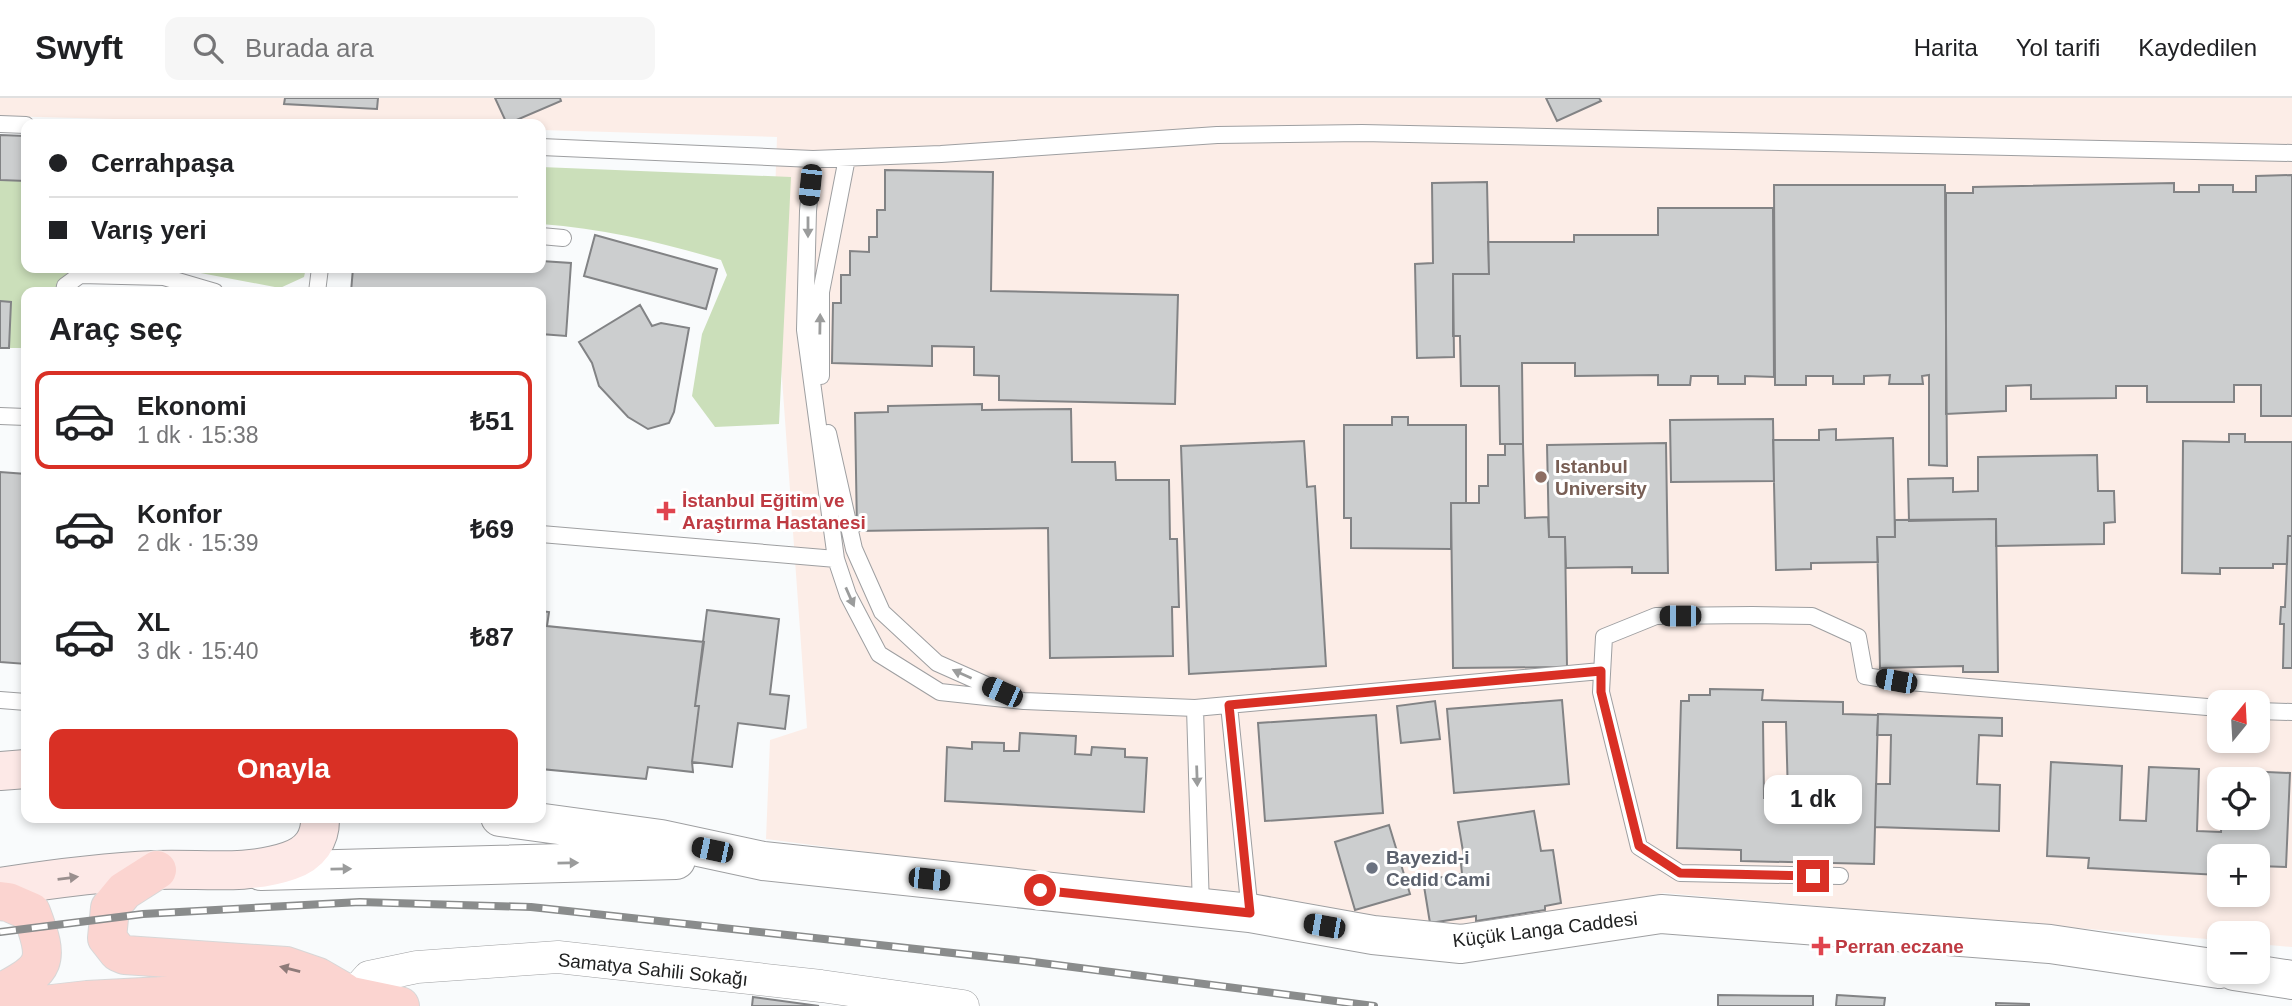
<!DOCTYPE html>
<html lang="tr">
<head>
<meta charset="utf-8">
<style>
  :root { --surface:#fff; --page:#f6f6f6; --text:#202124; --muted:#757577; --line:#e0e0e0; --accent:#d93025 }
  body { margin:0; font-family:Arial,sans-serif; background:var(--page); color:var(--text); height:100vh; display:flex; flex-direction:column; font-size:26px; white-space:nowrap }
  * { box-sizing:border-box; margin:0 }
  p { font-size:23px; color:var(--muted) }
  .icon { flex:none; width:38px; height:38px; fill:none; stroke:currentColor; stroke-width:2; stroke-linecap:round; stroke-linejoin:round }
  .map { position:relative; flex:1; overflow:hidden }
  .drawer { position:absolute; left:21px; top:189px; width:525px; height:536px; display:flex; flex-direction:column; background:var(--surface); border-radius:14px; box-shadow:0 4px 10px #0003 }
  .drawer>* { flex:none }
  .hud { position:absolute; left:21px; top:21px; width:525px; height:154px; border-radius:14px; box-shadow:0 4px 10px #0003; display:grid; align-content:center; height:154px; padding:0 28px; background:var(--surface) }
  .needle { width:46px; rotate:18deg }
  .fabs { position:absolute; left:2207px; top:592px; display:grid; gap:14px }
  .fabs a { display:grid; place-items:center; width:63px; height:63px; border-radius:14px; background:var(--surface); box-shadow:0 4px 10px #0003; font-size:35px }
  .end { position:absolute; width:32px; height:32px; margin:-16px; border:9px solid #d93025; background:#fff; box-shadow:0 0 0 4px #fff }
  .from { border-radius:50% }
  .bubble { position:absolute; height:49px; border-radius:14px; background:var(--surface); box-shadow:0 4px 10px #0003; font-size:23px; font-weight:700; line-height:49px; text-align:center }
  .car { position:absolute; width:21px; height:42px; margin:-21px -10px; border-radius:9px; box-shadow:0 0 5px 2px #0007; background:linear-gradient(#222 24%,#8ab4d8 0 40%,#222 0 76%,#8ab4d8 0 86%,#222 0) }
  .hud b { display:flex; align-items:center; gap:24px; height:66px; font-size:26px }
  .hud b+b { border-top:2px solid var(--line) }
  .hud i { width:18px; height:18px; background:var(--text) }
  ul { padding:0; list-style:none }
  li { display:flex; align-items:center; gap:21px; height:98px; margin:0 14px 10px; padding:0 14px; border:4px solid transparent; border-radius:14px }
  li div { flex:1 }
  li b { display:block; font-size:26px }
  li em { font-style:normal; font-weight:700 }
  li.active { border-color:var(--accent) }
  li>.icon { width:63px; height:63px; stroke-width:1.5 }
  h2 { padding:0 28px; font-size:32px; line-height:84px }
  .action { display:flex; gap:14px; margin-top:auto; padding:14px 28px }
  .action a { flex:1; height:80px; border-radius:14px; background:var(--accent); color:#fff; font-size:28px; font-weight:700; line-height:80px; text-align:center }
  header { display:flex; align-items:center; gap:42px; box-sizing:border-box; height:98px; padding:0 35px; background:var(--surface); border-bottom:2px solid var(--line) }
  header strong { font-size:33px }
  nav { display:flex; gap:38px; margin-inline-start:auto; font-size:24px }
  .search { width:490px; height:63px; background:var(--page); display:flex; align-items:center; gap:18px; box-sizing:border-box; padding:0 24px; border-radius:14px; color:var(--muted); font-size:26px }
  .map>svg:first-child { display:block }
  .education { fill:#fcede7; fill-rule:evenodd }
  .green { fill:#cbdfba }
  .building { fill:#cccecf; stroke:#828385; stroke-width:2; fill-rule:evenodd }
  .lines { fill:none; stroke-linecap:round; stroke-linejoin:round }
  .service-casing { stroke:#9e9fa1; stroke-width:18 }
  .minor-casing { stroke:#9e9fa1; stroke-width:33 }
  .tertiary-casing { stroke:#9e9fa1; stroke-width:40 }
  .secondary-casing { stroke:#9e9fa1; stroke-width:40 }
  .primary-casing { stroke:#d7d7d7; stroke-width:40 }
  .service { stroke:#fff; stroke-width:16 }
  .minor { stroke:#fff; stroke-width:32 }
  .tertiary { stroke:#fff; stroke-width:38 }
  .secondary { stroke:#fde9e7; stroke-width:38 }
  .primary { stroke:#fbd4d0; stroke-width:38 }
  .rail-casing { stroke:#8a8c8c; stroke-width:8 }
  .rail { stroke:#fff; stroke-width:5; stroke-dasharray:16; stroke-linecap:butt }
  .oneway { fill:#9b9c9c }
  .oneway2 { fill:#9a8f8e }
  .oneway3 { fill:#8e7b79 }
  .route { stroke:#d93025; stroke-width:9 }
  .education-dot { fill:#8d6e63; stroke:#fff; stroke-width:2.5 }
  .health-dot { fill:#e0444e; stroke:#fff; stroke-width:2.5 }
  .worship-dot { fill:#6b7280; stroke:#fff; stroke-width:2.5 }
  .labels { text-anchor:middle; stroke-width:6; stroke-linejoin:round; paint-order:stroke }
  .education-label { font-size:19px; font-weight:bold; fill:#785e54; stroke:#fff; text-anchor:start }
  .health-label { font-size:19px; font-weight:bold; fill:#be3a42; stroke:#fff; text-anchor:start }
  .worship-label { font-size:19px; font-weight:bold; fill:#5b616d; stroke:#fff; text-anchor:start }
  .street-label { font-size:19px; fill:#212222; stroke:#fff }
</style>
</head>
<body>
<header>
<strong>Swyft</strong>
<div class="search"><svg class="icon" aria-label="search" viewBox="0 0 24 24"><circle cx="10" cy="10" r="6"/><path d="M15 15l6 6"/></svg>Burada ara</div>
<nav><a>Harita</a><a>Yol tarifi</a><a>Kaydedilen</a></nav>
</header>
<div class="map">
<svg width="2292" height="908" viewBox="0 0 2292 908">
  <rect width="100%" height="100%" fill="#f9fbfc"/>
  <path class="education" d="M0 0H2292V849L2258 846V835H2219V842L1664 795 1465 832 766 741 770 642 807 630 773 154 777 39 541 32V26H308L0 18ZM2219 604H2258V642H2219ZM2219 681H2258V719H2219ZM2219 758H2258V796H2219Z"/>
  <path class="green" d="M541 69 791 79 779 326 715 329 692 298 702 236 727 177 721 162C659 144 606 131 541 126Z
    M0 82 26 83V170H73L53 194H26V250H9L11 204 0 203Z
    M174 170H306L304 179 280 190Z"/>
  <path class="building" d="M285 0H378L377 11 284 6Z
    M495 0H560L561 3 507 26Z
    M1546 0H1599L1601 3 1557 23Z
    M0 37 26 38V83L0 82Z
    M885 72 993 74 991 193 1178 197 1175 306 999 302V278L974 277V249L932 248V268L832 265 833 205H841V177H850V153L869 154V139H877V112H885Z
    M2292 77V318H2261V287H2234V304H2147V288H2116V300L2031 301V287L2006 288V313L1946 316V95H1973V89L2174 85V94H2199V87H2233V94H2256V78Z
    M1487 84 1489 176H1453L1454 259 1417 260 1415 166 1433 165 1432 85Z
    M1774 87H1945L1947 368 1929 367V277L1922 278 1923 286H1889L1890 277 1864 278V286H1833V278H1806V287H1775Z
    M1658 110H1773L1774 279 1745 278V286H1718V278H1691L1690 287H1658V277L1575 278V265H1522L1523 346H1500L1499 288H1461L1460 238H1453V176H1489L1488 144H1574V137H1658Z
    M595 137 717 171 706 211 584 178Z
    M541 163 571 165 566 238 541 236V194H351L353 170H541Z
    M0 203 11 204 9 250H0Z
    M640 207 652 228 661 225 689 230 674 314 669 325 648 331 628 319 599 288 592 265 579 244Z
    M982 306V312L1071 311 1072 364H1115L1116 382H1169L1170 441H1177L1179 509H1172L1173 558 1050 560 1048 430 857 433 855 315 888 314V308Z
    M1392 319H1408V327H1466V405H1451V451L1351 450V420H1344V327H1392Z
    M1773 321 1774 383 1671 384 1670 322Z
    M1836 331V342L1893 340 1895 439H1877L1878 464 1811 465V471L1776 472 1773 342H1819V332Z
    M2229 336H2245V344H2292V438H2288L2287 466H2273V470H2220V476L2182 475 2183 343 2229 344Z
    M1304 343 1307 389 1315 388 1326 568 1189 576 1181 348Z
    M1666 345 1668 475H1632V469L1566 470 1565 439H1549L1547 347Z
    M1505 346H1523L1525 420 1548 419 1549 439H1565L1567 569 1453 570 1451 405H1479V388H1488V357H1505Z
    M2097 357 2098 393H2114L2115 424 2104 425V446L1996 448V421L1909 423 1908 381 1953 380V394L1978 393V359Z
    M0 374 26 376V566L0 564Z
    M1996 421 1998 574H1963V568L1880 570 1877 439H1895V422Z
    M2288 438H2292V570H2283L2284 526H2280L2281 509H2285Z
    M707 512 779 521 770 596 789 598 785 631 738 625 732 669 692 664 699 608H695Z
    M541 513 549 514 547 528 704 544 695 608H699L692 664 693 674 648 669 646 681 541 671Z
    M1710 591 1763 592 1762 602 1843 604V616L1878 617 1874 766 1741 763V752L1677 750 1681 603H1689V597H1710ZM1763 624H1786L1788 699 1764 700Z
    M1562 602 1569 686 1454 695 1447 611Z
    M1435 603 1440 641 1401 645 1397 608Z
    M1878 616 2002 620V638L1979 637 1977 686 2000 687 1999 733 1875 729 1876 686H1890L1891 637H1877Z
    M1376 617 1383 715 1265 723 1258 625Z
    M1020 635 1076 638 1075 656 1091 657 1092 649 1125 651V659L1147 660 1144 714 945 703 947 649 972 651V644L1004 645V653H1019Z
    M2051 664 2122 668 2120 722 2146 723 2149 669 2199 671 2197 733 2221 734 2222 719H2258V681H2223L2224 672 2290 675 2286 769 2258 768V758H2219V777L2088 770 2089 760 2047 758Z
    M1534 713 1541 753 1553 752 1561 805 1545 808V812L1476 823V818L1430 825 1423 782 1462 776 1461 766 1465 765 1458 724Z
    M1389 727 1410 796 1355 812 1335 744Z
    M1718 897 1813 898V908H1718Z
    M1837 897 1885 900 1884 908H1836Z
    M753 899 819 908H752Z
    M1996 905 2029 906V908H1996Z"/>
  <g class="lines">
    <g class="service-casing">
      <path id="service" d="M0 26 26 27
        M541 49 813 61 941 56 1217 37 1362 35 2292 55
        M813 61 808 113 805 232 836 461 848 497 879 556 940 594 1024 603 1195 610 1601 573
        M541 138 563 140
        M64 194 65 188 80 177 164 179 215 194
        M317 194 320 170
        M821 278V194L847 60
        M0 318 26 319
        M828 335 854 451 882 514 937 565 1009 597
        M541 436 836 461
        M0 602 26 604
        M1229 607 1250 815
        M1195 610 1201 810
        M2258 613 2292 614
        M1840 778 1680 775 1639 749 1601 594 1604 539 1656 518 1752 517 1812 518 1858 539 1865 578 1897 583 2219 610"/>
    </g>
    <g class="minor-casing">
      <path id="minor" d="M352 898 369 879 417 869 558 859 821 888 963 908"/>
    </g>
    <g class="tertiary-casing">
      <path id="tertiary" d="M500 719 661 741 763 763 1250 815 1373 837 1461 846 1661 816 2050 846 2219 871
        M261 773 676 762
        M2234 873 2292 882"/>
    </g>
    <g class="secondary-casing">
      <path id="secondary" d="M0 673 26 671
        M0 789C51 781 103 774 155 772 200 770 246 778 289 763 310 756 321 741 320 719"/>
    </g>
    <g class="primary-casing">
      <path id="primary" d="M157 772 124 793 110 810 107 840 118 854 125 857 286 868 318 879 344 894
        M0 803 8 804 31 814C50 864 47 871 0 895
        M34 908 87 902 163 898H352L400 908"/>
    </g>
    <use href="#service" class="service"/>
    <use href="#minor" class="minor"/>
    <use href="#tertiary" class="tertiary"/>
    <use href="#secondary" class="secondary"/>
    <use href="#primary" class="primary"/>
    <g class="rail-casing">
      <path id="rail" d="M0 834 143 816 360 804 531 809 1026 863 1374 908"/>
    </g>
    <use href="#rail" class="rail"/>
  </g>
  <defs><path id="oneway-solid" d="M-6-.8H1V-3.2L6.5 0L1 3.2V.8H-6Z" transform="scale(1.75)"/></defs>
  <g class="oneway">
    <use href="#oneway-solid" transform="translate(808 129) rotate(90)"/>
    <use href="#oneway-solid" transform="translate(820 226) rotate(-89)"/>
    <use href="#oneway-solid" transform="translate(850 499) rotate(66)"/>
    <use href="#oneway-solid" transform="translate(962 576) rotate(-156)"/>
    <use href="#oneway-solid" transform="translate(1197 678) rotate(88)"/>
    <use href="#oneway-solid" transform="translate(568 765) rotate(-1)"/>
    <use href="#oneway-solid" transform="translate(341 771) rotate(-1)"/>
  </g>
  <use class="oneway2" href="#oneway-solid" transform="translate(68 780) rotate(-7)"/>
  <use class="oneway3" href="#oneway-solid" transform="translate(290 871) rotate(-166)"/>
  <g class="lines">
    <path class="route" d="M1040 792 1250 815 1229 607 1601 573V594L1639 748 1680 775 1813 778"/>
  </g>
  <circle class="education-dot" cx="1541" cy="379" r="7"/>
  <g class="health-dot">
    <path d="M662.5 402.5h7v7h7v7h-7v7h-7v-7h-7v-7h7z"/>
    <path d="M1817.5 837.5h7v7h7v7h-7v7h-7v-7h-7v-7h7z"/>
  </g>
  <circle class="worship-dot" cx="1372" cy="770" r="7"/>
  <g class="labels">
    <g class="education-label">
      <text x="1555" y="375">Istanbul<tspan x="1555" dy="22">University</tspan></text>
    </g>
    <g class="health-label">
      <text x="682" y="409">İstanbul Eğitim ve<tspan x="682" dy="22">Araştırma Hastanesi</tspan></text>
      <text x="1835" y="855">Perran eczane</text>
    </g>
    <g class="worship-label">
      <text x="1386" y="766">Bayezid-i<tspan x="1386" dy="22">Cedid Cami</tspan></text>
    </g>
    <g class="street-label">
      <text transform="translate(1545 831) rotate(-7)" y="7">Küçük Langa Caddesi</text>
      <text transform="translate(653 871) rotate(6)" y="7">Samatya Sahili Sokağı</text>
    </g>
  </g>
</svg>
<div class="fabs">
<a><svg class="needle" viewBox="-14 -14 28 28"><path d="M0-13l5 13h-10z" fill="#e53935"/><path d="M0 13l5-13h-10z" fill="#757577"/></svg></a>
<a><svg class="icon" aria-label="locate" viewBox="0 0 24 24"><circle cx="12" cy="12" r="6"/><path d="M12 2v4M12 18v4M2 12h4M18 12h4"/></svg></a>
<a>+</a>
<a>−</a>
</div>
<i class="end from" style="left:1040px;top:792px"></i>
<i class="end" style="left:1813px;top:778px"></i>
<div class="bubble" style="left:1764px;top:677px;width:98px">1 dk</div>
<i class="car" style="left:810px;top:87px;rotate:186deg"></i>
<i class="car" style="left:1680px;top:518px;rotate:270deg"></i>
<i class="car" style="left:1896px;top:583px;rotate:280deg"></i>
<i class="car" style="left:1002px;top:594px;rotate:294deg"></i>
<i class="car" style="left:712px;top:752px;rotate:282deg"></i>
<i class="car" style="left:929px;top:781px;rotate:96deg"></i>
<i class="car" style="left:1324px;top:828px;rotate:280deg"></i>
<div class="hud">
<b><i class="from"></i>Cerrahpaşa</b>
<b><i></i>Varış yeri</b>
</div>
<section class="drawer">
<h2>Araç seç</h2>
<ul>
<li class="active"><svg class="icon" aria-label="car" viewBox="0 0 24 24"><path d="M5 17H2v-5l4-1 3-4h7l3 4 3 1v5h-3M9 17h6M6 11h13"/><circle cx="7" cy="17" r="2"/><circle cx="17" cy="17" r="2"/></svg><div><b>Ekonomi</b><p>1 dk · 15:38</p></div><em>₺51</em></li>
<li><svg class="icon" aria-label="car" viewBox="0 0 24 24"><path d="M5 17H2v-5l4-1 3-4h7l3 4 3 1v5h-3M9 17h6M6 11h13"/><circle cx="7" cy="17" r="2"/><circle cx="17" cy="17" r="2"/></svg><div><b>Konfor</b><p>2 dk · 15:39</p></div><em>₺69</em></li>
<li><svg class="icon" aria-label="car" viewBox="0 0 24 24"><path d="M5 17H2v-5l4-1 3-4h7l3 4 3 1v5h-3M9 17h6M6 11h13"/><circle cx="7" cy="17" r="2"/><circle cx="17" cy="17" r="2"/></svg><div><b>XL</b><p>3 dk · 15:40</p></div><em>₺87</em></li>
</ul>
<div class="action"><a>Onayla</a></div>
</section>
</div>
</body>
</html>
